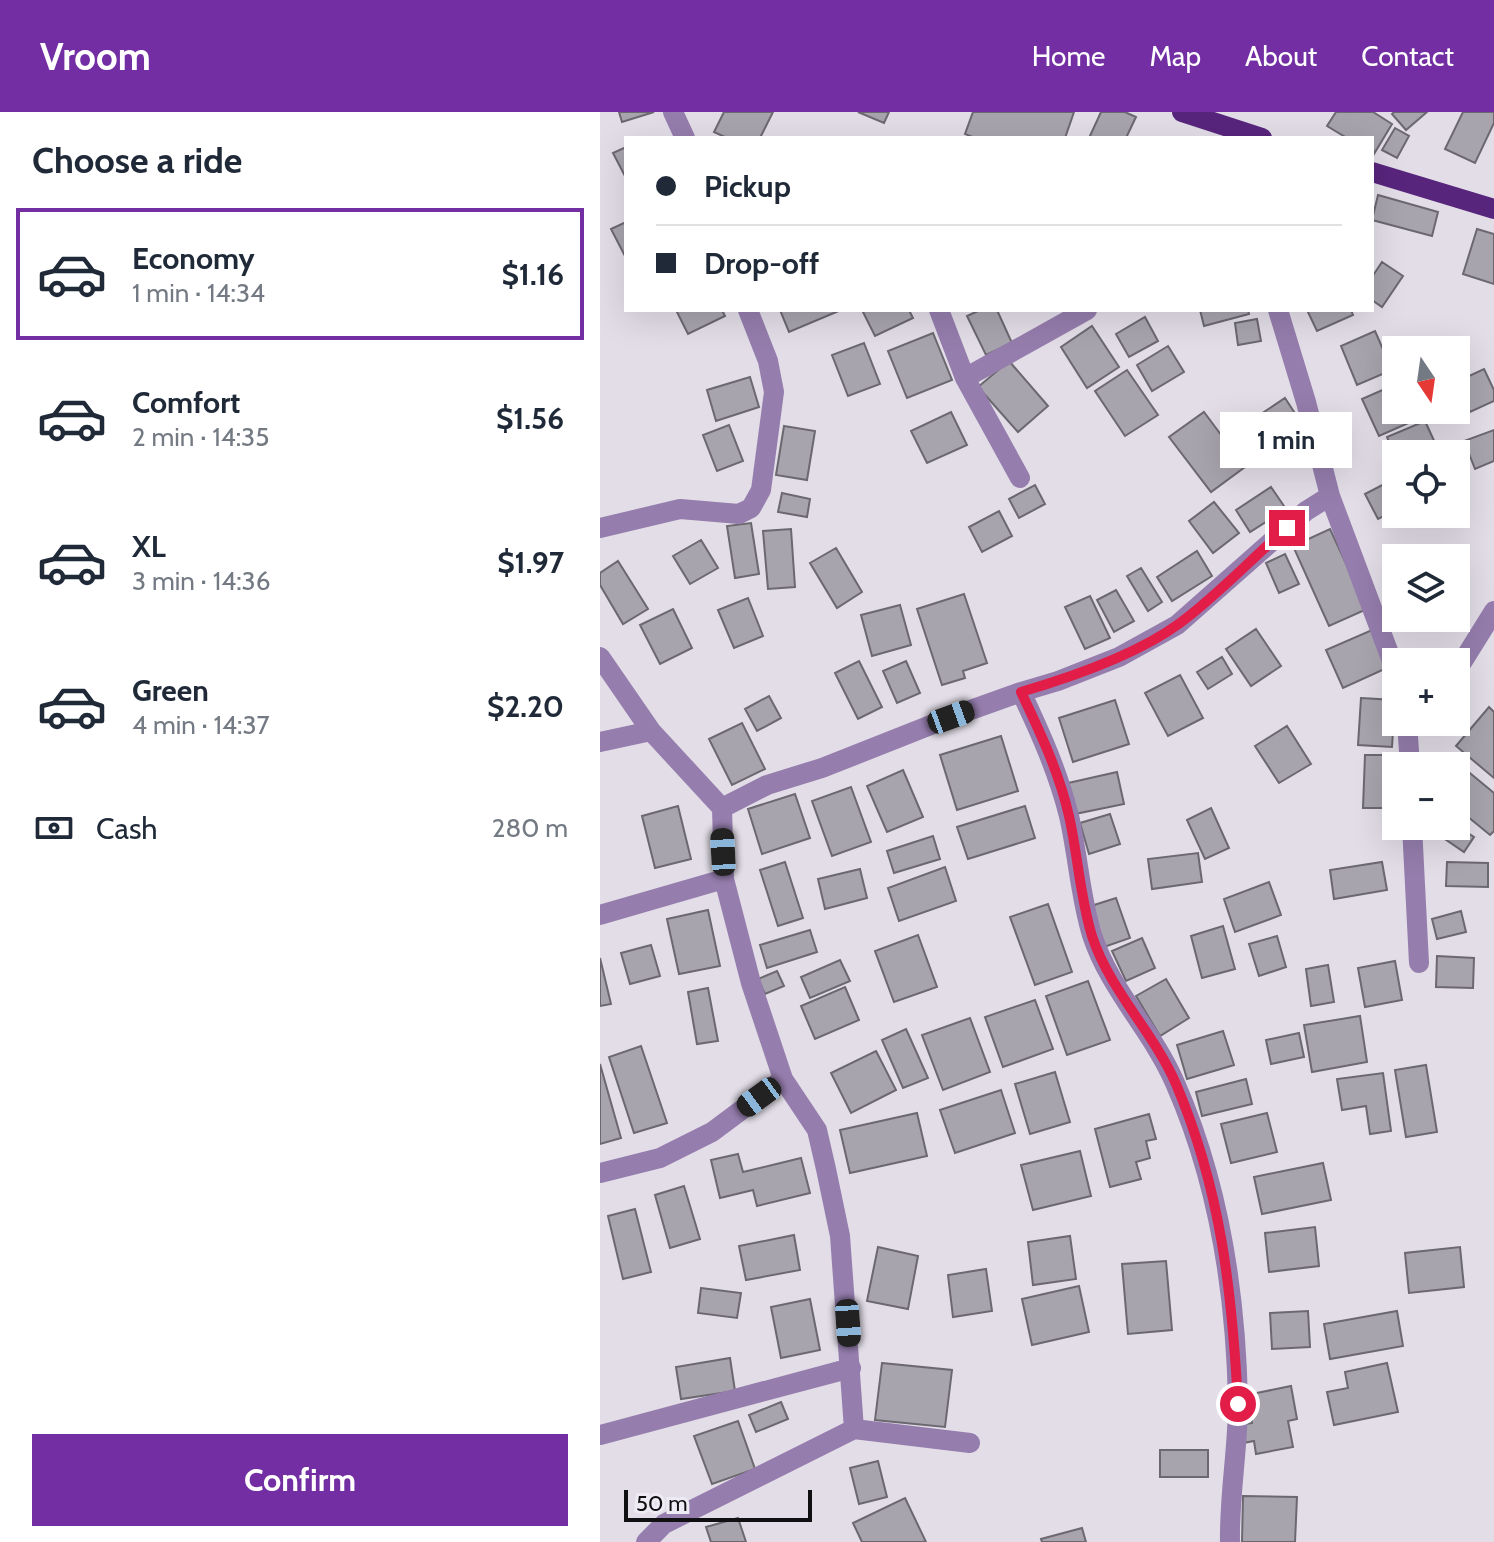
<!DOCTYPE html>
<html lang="en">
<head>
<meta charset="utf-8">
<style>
  :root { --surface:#fff; --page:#f2f2f3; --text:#1f2937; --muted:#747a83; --line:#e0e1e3; --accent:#722ea2 }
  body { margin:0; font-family:Cabin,sans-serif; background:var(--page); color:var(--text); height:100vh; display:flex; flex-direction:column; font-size:30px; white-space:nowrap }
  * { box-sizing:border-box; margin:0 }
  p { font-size:26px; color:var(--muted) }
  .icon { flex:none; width:44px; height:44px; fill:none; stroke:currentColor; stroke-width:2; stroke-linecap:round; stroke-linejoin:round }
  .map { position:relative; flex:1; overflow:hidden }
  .details { display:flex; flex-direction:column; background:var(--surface); width:600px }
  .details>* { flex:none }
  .banner { position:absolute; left:24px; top:24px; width:750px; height:176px; border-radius:0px; box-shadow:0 8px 32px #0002; display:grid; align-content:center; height:176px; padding:0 32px; background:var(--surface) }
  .needle { width:52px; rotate:167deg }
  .fabs { position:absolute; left:782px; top:224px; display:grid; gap:16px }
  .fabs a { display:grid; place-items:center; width:88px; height:88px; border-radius:0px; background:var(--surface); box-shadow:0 8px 32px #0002; font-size:40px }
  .scale { position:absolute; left:24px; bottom:20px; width:188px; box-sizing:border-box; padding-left:8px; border:4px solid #100f12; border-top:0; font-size:22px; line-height:28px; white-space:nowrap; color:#100f12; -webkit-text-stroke:6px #efebf4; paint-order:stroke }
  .end { position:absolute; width:36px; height:36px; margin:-18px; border:10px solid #e11d48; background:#fff; box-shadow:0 0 0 4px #fff }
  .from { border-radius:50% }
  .bubble { position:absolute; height:56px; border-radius:0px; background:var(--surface); box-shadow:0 8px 32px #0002; font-size:26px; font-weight:700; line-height:56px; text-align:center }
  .car { position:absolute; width:24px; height:48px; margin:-24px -12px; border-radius:10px; box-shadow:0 0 6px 2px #0007; background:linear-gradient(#222 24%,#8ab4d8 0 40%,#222 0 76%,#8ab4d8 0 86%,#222 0) }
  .banner b { display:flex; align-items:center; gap:28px; height:76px; font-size:30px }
  .banner b+b { border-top:2px solid var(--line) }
  .banner i { width:20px; height:20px; background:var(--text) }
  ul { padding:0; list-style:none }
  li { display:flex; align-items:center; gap:24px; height:132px; margin:0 16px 12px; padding:0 16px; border:4px solid transparent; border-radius:0px }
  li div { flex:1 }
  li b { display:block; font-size:30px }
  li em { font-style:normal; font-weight:700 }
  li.selected { border-color:var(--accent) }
  li>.icon { width:72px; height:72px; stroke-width:1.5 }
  h2 { padding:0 32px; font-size:36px; line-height:96px }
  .pay { display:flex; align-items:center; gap:20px; height:88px; padding:0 32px; font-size:30px }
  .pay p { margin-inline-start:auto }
  .cta { display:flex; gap:16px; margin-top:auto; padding:16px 32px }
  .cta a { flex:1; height:92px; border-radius:0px; background:var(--accent); color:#fff; font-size:32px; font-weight:700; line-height:92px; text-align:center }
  header { display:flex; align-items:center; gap:48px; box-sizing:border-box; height:112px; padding:0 40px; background:var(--accent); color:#fff }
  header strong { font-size:38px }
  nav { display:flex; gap:44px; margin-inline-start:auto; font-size:28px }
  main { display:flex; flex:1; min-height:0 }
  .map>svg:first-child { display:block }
  .building { fill:#a8a4ad; stroke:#6c6870; stroke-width:2 }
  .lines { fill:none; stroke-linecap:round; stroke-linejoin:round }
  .minor { stroke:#957dad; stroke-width:20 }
  .major { stroke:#58257d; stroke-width:20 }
  .route { stroke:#e11d48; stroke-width:10 }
</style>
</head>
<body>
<header>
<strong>Vroom</strong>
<nav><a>Home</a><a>Map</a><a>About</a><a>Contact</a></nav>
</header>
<main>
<section class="details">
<h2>Choose a ride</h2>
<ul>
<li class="selected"><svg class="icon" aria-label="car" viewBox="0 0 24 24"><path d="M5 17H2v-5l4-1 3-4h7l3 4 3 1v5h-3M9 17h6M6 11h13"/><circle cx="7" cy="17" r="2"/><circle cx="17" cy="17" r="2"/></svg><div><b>Economy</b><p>1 min · 14:34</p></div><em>$1.16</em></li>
<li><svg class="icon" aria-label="car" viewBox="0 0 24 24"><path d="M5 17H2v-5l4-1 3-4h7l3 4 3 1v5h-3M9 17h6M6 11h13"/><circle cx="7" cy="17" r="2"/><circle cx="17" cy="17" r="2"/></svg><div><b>Comfort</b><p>2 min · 14:35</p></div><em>$1.56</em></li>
<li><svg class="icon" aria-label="car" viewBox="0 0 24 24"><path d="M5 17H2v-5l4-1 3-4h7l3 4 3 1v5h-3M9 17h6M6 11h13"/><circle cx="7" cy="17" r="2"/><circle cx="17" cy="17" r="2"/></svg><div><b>XL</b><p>3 min · 14:36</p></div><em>$1.97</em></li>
<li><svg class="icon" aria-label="car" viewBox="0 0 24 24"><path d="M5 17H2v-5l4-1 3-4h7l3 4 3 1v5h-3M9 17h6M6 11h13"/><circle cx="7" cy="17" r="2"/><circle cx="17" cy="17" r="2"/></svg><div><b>Green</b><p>4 min · 14:37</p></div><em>$2.20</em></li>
</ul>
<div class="pay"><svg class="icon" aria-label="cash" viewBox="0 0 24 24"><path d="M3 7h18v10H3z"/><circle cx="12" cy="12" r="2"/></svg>Cash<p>280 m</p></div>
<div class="cta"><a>Confirm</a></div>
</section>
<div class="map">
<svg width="894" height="1430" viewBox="0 0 894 1430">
  <rect width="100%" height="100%" fill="#e2dde7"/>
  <path class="building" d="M19 0H54L22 10Z
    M124 0H173L160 26H127L114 20Z
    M258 0H289L284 11Z
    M373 0H474L465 26H375L365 22Z
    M501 0H525L536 5 526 26H489Z
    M736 0H773L792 12 774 42 772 26H747L727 14Z
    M794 0H827L806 18 792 2Z
    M863 0H894V11L875 51 845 37Z
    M795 16 809 24 797 46 782 38Z
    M26 35V66L13 41Z
    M778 83 838 100 832 124 772 108Z
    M26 110V146L11 117Z
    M877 117 894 122V172L863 162Z
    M782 150 803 164 782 195 772 188V165Z
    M76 198H122L125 204 88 222Z
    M180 198H241L189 220Z
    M262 198H309L313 206 275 224Z
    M380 198H397L412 231 386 243 367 204Z
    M600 198H648L649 202 604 214Z
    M707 198H751L753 203 717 219Z
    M545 205 558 229 529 245 516 222Z
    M657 207 661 229 638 233 635 211Z
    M492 214 519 255 487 276 461 235Z
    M775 219 792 258 757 273 741 234Z
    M333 221 352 268 307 286 288 239Z
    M264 231 280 272 248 284 232 243Z
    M568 234 584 260 552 279 537 253Z
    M409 249 448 294 418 320 378 275Z
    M884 257 894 278V289L870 300 856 270Z
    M527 258 558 303 525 324 495 279Z
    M150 265 159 295 116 309 107 278Z
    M796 272V298H817L820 306 779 324 762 287Z
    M685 286 700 309 676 325 661 302Z
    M351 300 367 333 327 351 311 319Z
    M604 300 645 355 611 380 569 325Z
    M825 309 836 333 815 342H796V347L787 325Z
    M129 313 143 349 117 359 103 323Z
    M184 314 215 319 207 368 176 363Z
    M894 318V349L875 357 864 329Z
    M796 366V398L778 407 765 382Z
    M435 373 445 392 419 406 409 387Z
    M671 375 686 397 650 420 636 398Z
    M182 381 210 387 207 405 178 400Z
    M614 390 639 421 613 441 589 409Z
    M399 399 412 424 382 440 369 415Z
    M151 411 159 462 135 466 127 414Z
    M191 417 195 475 168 477 163 419Z
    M730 417 767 497 729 514 693 434Z
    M101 428 118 456 90 472 73 444Z
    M236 436 262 480 237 496 210 451Z
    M597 439 612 464 572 489 557 465Z
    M685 442 699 472 679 481 666 451Z
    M18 449 48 497 23 512 0 473V461Z
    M541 456 562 490 548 499 527 464Z
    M516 478 534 509 514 520 497 488Z
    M364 482 387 551 363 559 365 566 342 573 317 497Z
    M490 484 510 526 485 537 465 495Z
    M148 486 163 524 134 536 118 498Z
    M300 493 311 533 272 544 261 503Z
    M73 497 92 536 60 552 40 513Z
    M656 517 681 554 651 574 626 537Z
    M772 518 789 555 743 576 726 538Z
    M622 545 632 562 608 577 597 560Z
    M259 549 282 595 258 607 235 561Z
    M306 549 320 581 297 591 283 559Z
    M580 563 603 606 568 624 545 581Z
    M169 584 181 606 157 619 145 597Z
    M761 586 795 588 792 635 758 633Z
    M515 588 529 632 473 650 459 606Z
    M889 595 894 600V666L856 634Z
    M142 611 165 657 132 673 109 627Z
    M687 614 711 652 679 671 655 634Z
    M401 624 418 679 357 698 340 643Z
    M765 643H789L786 696H763Z
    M859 652 894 681V719L890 723 856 695V656Z
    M303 658 323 705 287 720 267 674Z
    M517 660 524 692 475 702 468 671Z
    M251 675 271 730 232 744 212 689Z
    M195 682 210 726 162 742 148 697Z
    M78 694 91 747 55 756 42 704Z
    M425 694 435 726 368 747 357 715Z
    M611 696 629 736 605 747 587 708Z
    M510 702 520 732 489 742 480 711Z
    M856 713 874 725 864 740 839 723 846 714Z
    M333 724 340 747 294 761 287 739Z
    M598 741 602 770 552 777 548 747Z
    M185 750 203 806 178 814 160 758Z
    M782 750 787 778 734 787 730 758Z
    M847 750 888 751V775L846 774Z
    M345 755 356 789 299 809 288 776Z
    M260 757 267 786 225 797 218 767Z
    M669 770 681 803 635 820 624 787Z
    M516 786 530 826 504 835 491 794Z
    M448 792 472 860 435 873 410 805Z
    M108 798 120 854 79 862 67 807Z
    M861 799 866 820 837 827 832 807Z
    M623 814 635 857 602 866 591 824Z
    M210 818 217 840 167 856 160 833Z
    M318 823 337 875 294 890 275 839Z
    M677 824 686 855 659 864 649 832Z
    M542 826 555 856 526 869 512 839Z
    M51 833 60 864 30 872 21 841Z
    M837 844 874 846 873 876 836 875Z
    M0 846 11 892 0 894Z
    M240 848 250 869 210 886 201 865Z
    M795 849 802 888 765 895 758 856Z
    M728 853 734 890 711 894 706 857Z
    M177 859 184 874 165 882 158 867Z
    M566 867 589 906 560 924 536 884Z
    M488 869 510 928 467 943 446 884Z
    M245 875 259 908 215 927 201 894Z
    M108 876 118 929 97 932 88 880Z
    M435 888 453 937 403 955 385 905Z
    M760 904 767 950 712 960 704 913Z
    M370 906 390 960 343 978 322 923Z
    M306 917 328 966 303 976 282 928Z
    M623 919 634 953 587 967 577 933Z
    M699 921 704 945 671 952 666 928Z
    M41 934 67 1011 34 1021 9 945Z
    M276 939 296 978 251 1001 231 961Z
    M0 952 21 1026 0 1032Z
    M826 953 837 1020 806 1025 795 958Z
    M455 960 470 1010 430 1022 415 972Z
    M783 961 791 1019 770 1022 766 994 742 998 737 967Z
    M646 967 652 992 602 1004 596 980Z
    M401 978 415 1021 355 1041 340 998Z
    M317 1001 327 1044 250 1061 240 1018Z
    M667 1001 677 1040 631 1051 621 1012Z
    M549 1002 556 1027 546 1029 550 1046 536 1050 541 1067 510 1075 495 1017Z
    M480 1039 491 1084 433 1098 421 1053Z
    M138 1042 143 1060 201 1046 210 1081 157 1094 153 1078 120 1086 111 1048Z
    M723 1051 731 1088 662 1102 654 1065Z
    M84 1074 100 1127 70 1136 55 1083Z
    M35 1097 51 1160 23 1167 8 1104Z
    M715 1115 719 1154 669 1160 665 1121Z
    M194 1123 200 1158 146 1168 139 1134Z
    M470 1124 476 1167 433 1173 428 1130Z
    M278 1135 318 1144 308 1197 267 1189Z
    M860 1135 864 1175 809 1181 805 1141Z
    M566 1149 572 1218 528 1222 522 1152Z
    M386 1157 392 1199 353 1205 348 1163Z
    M479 1174 489 1220 432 1233 422 1187Z
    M101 1176 141 1181 137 1206 98 1201Z
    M210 1187 220 1238 181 1246 171 1195Z
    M708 1199 710 1235 672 1237 670 1201Z
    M797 1199 803 1234 730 1247 724 1212Z
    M130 1246 135 1279 81 1287 76 1255Z
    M282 1251 352 1258 345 1315 275 1308Z
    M787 1251 798 1300 734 1313 727 1280 748 1276 745 1260Z
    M691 1274 697 1307 688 1309 693 1335 656 1342 654 1329 643 1331 640 1313 652 1311 647 1283Z
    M181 1290 188 1307 156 1320 149 1303Z
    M138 1309 155 1357 112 1372 94 1324Z
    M560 1338H608V1365H560Z
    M278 1349 287 1385 259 1392 250 1356Z
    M643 1384 697 1385 695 1430H642Z
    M305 1386 326 1430H262L253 1411Z
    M138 1406 146 1430H111L106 1415Z
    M482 1416 486 1430H442L441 1427Z"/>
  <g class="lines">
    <path class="minor" d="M73 0 85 26
      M339 198 365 266 420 366
      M678 198 706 290 730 384 796 560
      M365 266 487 198
      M0 416 80 397 139 402 151 396 161 378 174 280 168 249 148 198
      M0 545 51 619 122 696
      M856 560 894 499
      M421 580C440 620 458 660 469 704 478 743 480 784 492 823 510 878 552 918 575 971 619 1071 636 1182 638 1291 638 1337 629 1384 630 1430
      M807 610 810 654
      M0 630 51 619
      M812 714 819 851
      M0 803 124 767
      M0 1061 60 1046 112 1020 183 967
      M254 1317 240 1124 226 1057 217 1018 183 967 151 871 124 767 122 696 167 673 222 656 351 605 421 580 458 569 519 545 577 513 706 399 730 384
      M0 1323 251 1256
      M46 1430 64 1412 254 1317 370 1331"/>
    <path class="major" d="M582 0 662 26
      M772 60 894 97"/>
  </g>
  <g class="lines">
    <path class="route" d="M638 1292C632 1179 621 1078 576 972 553 919 510 879 492 824 480 785 478 744 469 704 459 660 440 620 421 580 472 565 537 543 580 511 618 483 651 447 687 416"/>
  </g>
</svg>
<div class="fabs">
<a><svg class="needle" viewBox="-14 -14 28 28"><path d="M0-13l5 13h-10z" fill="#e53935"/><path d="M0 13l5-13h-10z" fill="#747a83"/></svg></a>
<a><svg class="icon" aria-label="locate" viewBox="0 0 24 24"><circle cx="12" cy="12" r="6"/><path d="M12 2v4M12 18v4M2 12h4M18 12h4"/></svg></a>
<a><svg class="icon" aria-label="layers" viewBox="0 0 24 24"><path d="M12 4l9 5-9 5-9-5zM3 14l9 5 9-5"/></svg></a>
<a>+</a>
<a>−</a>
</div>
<div class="scale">50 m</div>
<i class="end from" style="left:638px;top:1292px"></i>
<i class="end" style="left:687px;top:416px"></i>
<div class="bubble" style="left:620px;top:300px;width:132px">1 min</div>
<i class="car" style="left:351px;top:605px;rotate:70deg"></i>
<i class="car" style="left:123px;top:740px;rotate:357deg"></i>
<i class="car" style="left:159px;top:985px;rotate:234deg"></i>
<i class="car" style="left:248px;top:1211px;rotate:176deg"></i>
<div class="banner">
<b><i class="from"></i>Pickup</b>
<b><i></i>Drop-off</b>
</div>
</div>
</main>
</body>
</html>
